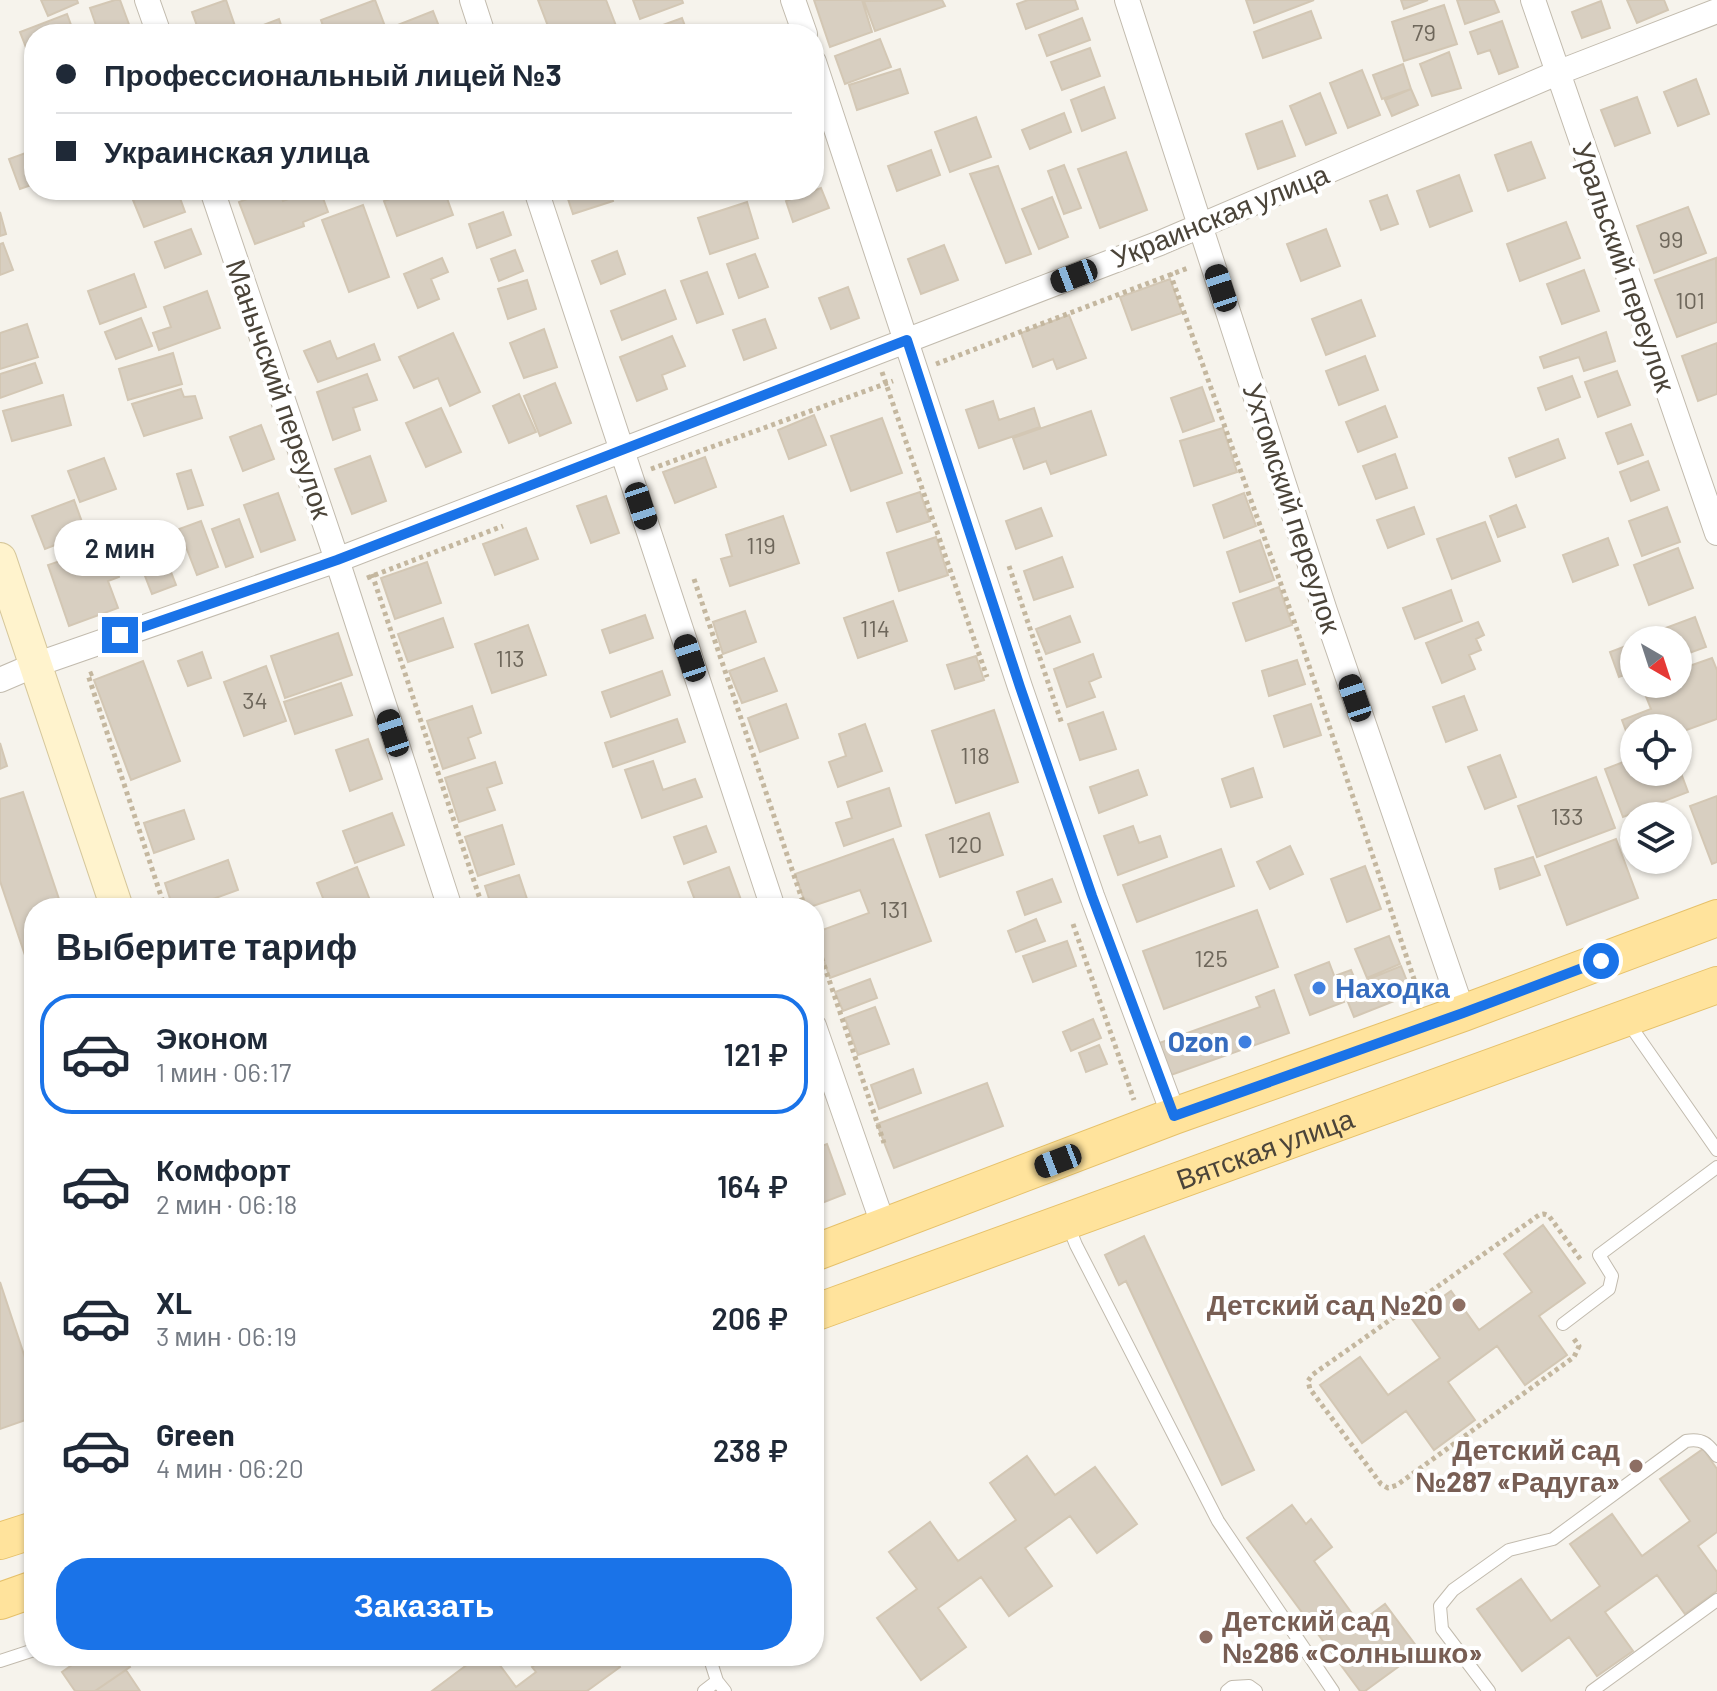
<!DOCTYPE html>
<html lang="ru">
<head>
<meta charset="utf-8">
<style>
  :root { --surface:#fff; --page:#f6f6f7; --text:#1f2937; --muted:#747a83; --line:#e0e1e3; --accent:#1a73e8 }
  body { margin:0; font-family:Barlow,sans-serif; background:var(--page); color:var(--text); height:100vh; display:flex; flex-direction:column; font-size:30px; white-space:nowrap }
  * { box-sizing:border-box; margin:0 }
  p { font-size:26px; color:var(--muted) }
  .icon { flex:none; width:44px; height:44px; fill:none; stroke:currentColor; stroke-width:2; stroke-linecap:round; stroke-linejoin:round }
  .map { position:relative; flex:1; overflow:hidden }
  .drawer { position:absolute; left:24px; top:898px; width:800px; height:768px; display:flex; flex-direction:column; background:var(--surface); border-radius:32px; box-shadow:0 2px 6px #0004 }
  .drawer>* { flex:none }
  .banner { position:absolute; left:24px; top:24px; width:800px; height:176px; border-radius:32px; box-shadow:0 2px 6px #0004; display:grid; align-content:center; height:176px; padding:0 32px; background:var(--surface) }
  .needle { width:52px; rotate:141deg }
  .buttons { position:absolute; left:1620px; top:626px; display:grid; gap:16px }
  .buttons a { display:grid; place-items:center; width:72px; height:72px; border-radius:50%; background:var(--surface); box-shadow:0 2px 6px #0004; font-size:40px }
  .end { position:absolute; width:36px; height:36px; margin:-18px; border:10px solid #1a73e8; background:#fff; box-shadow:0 0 0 4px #fff }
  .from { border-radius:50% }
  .bubble { position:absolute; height:56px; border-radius:28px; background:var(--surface); box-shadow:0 2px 6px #0004; font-size:26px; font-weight:600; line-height:56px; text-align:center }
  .car { position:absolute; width:24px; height:48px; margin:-24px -12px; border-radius:10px; box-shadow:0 0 6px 2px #0007; background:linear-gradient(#222 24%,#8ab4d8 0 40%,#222 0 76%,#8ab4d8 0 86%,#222 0) }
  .banner b { display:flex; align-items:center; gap:28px; height:76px; font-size:30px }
  .banner b+b { border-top:2px solid var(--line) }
  .banner i { width:20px; height:20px; background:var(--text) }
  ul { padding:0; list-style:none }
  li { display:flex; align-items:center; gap:24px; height:120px; margin:0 16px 12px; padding:0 16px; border:4px solid transparent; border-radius:32px }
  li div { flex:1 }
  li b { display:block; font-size:30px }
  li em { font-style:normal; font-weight:600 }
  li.active { border-color:var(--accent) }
  li>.icon { width:72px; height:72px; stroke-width:1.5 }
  h2 { padding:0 32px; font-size:36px; line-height:96px }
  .cta { display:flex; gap:16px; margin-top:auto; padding:16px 32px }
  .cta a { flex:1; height:92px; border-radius:32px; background:var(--accent); color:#fff; font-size:32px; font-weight:600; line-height:92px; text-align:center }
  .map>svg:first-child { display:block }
  .building { fill:#d8cfc1; stroke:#d3c7b4; stroke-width:2 }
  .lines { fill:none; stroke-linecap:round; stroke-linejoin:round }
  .lane-casing { stroke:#c2bbae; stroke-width:14 }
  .street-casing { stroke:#c2bbae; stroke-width:26 }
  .secondary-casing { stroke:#d6c79b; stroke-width:34 }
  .primary-casing { stroke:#e6c16a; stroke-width:38 }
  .path { stroke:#c4b79f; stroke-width:5; stroke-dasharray:4 4; stroke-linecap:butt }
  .lane { stroke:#fff; stroke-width:12 }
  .street { stroke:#fff; stroke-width:24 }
  .secondary { stroke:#fff3cd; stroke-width:32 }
  .primary { stroke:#ffe39c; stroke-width:36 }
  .route { stroke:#1a73e8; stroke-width:10 }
  .shop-dot { fill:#3f7fe0; stroke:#fff; stroke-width:3 }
  .education-dot { fill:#8d6e63; stroke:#fff; stroke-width:3 }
  .labels { text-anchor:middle; stroke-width:8; stroke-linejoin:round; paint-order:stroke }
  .number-label { font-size:24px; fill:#6e675b }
  .street-label { font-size:28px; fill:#4b4439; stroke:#fff }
  .shop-label { font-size:28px; font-weight:bold; fill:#366cbe; stroke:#fff; text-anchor:start }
  .education-label { font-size:28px; font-weight:bold; fill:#785e54; stroke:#fff; text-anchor:end }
</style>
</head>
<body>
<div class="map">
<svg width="1717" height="1691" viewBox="0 0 1717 1691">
  <rect width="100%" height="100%" fill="#f6f3ec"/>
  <path class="building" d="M41 0H77L78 3 48 16Z
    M115 0H120L131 30 116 34H99L90 8Z
    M226 0 236 29 223 34H200L192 12Z
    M375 0 386 29 374 34H326L321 20Z
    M538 0H606L618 31 611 34H551Z
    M633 0H682L683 3 640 19Z
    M814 0H862L872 32 830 47Z
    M942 0 945 6 875 31 864 1Z
    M1028 0H1075L1078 9 1026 29 1017 4Z
    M1246 0H1314L1254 23Z
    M1401 0H1428L1404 9Z
    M1457 0H1494L1499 12 1465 24Z
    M1627 0H1664L1668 10 1637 23Z
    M1601 1 1610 28 1582 38 1572 12Z
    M1444 5 1457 44 1404 61 1392 22Z
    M433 11 442 34H398L395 26Z
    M1311 11 1321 38 1263 58 1254 32Z
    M67 14 74 33 34 34V48L27 50 20 32Z
    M682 18 688 34H642L641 33Z
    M1082 18 1090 40 1047 56 1039 35Z
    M279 19 284 34H249L248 31Z
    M1502 21 1518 67 1499 74 1490 50 1478 54 1470 32Z
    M759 27 762 34H741Z
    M880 39 891 67 845 84 835 56Z
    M1090 48 1100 76 1062 90 1051 62Z
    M1449 52 1461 88 1432 96 1420 64Z
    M1403 64 1411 89 1382 99 1373 75Z
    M900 69 908 93 857 110 849 85Z
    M1362 70 1380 115 1348 128 1330 83Z
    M1696 79 1709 114 1678 126 1664 92Z
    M1104 87 1115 118 1082 131 1071 100Z
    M1411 89 1418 105 1392 116 1385 100Z
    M1320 93 1336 133 1306 145 1290 106Z
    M1637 97 1650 133 1615 146 1601 110Z
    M1064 113 1071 132 1030 149 1022 130Z
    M976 117 991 157 950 172 935 132Z
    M1282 121 1295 156 1258 169 1246 134Z
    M1531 142 1545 178 1508 191 1495 155Z
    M34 150V184L20 189 9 159Z
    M931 150 940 175 897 191 888 166Z
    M1126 152 1147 210 1100 228 1078 169Z
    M1064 165 1081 208 1064 214 1048 171Z
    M998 166 1031 254 1006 263 970 174Z
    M1459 175 1472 211 1430 227 1417 191Z
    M821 188 829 208 793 222 786 201Z
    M159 190H177L185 212 144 227 133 200Z
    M271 190H279L283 201 313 190H320L328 212 303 222 304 226 255 244 239 202Z
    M415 190H444L453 215 397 236 384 201Z
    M565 190H610L613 201 573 214Z
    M1387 195 1398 224 1381 230 1370 201Z
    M1052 197 1068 237 1039 249 1022 209Z
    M747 202 758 238 710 254 698 218Z
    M363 205 389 277 349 292 322 220Z
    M1688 207 1706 253 1654 273 1637 226Z
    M0 212 6 234 0 236Z
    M503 212 511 235 477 248 469 224Z
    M1566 222 1580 258 1520 281 1507 244Z
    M191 229 201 254 165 268 155 242Z
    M1326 229 1340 266 1301 281 1287 244Z
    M3 243 13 270 0 275V244Z
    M944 245 958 280 921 294 908 259Z
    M515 250 523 271 499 281 491 259Z
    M617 251 625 274 601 284 592 261Z
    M755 254 768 287 739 298 727 264Z
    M442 258 448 272 431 279 439 299 418 308 404 274Z
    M1716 258 1717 322 1677 337 1655 280Z
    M1584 270 1599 311 1562 324 1547 284Z
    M707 272 723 314 697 323 681 281Z
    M134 274 146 307 100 324 88 291Z
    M1170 279 1182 313 1132 330 1120 297Z
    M527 280 536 309 508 319 498 289Z
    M848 287 859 318 831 329 819 298Z
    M665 290 676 319 622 340 611 311Z
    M207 291 220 328 159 350 153 333 171 327 164 307Z
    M1361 300 1375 336 1326 355 1312 319Z
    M1069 315 1086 358 1057 369 1053 359 1033 367 1021 333Z
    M141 318 152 346 116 359 105 332Z
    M765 319 776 348 744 360 733 330Z
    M27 324 38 357 0 369V333Z
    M544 329 557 367 524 378 510 343Z
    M1606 332 1615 361 1584 371 1579 357 1544 368 1540 357Z
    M453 333 480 392 450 406 438 378 414 388 399 357Z
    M672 336 685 366 662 375 667 389 637 401 620 357Z
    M330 341 337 359 374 344 380 360 318 382 304 351Z
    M1717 343V394L1698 401 1682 356Z
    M173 353 182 384 128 400 119 369Z
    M1365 356 1378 390 1339 405 1326 371Z
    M35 363 42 383 0 398V374Z
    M1617 371 1630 405 1598 417 1585 382Z
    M367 374 377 400 353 408 360 430 333 440 317 392Z
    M1572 376 1580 397 1546 410 1538 388Z
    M555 383 571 423 540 436 524 396Z
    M1202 387 1214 421 1183 432 1171 398Z
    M181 389 184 397 195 396 202 418 144 436 132 404Z
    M519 394 536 432 509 443 493 406Z
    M63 395 71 425 12 441 3 411Z
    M993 401 999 420 1034 408 1040 427 979 448 966 410Z
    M1385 406 1397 437 1358 452 1346 422Z
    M441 408 461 452 426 467 406 423Z
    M1091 411 1106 455 1051 474 1046 461 1024 469 1013 438Z
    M814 415 826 445 789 459 778 430Z
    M882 418 902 473 851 491 831 436Z
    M1631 424 1643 455 1618 464 1606 433Z
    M261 425 274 459 243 471 230 437Z
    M1223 428 1237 472 1194 486 1180 441Z
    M1558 439 1565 458 1516 477 1509 458Z
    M1395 454 1407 488 1376 499 1363 466Z
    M370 456 386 501 352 514 335 469Z
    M705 457 716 487 675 503 663 472Z
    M104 458 116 489 80 502 68 471Z
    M1648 461 1659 490 1631 501 1620 472Z
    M191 470 203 505 188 509 177 474Z
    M920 492 930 521 897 532 887 503Z
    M278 493 295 540 261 552 244 505Z
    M1244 493 1256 526 1224 538 1213 505Z
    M606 496 619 533 591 543 577 506Z
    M74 500 86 533 45 549 32 516Z
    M1516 505 1525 527 1498 537 1490 516Z
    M1414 507 1424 534 1388 548 1377 520Z
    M1667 507 1680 542 1642 556 1629 521Z
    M1041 508 1052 536 1016 549 1006 521Z
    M783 516 799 563 730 586 721 559 732 556 726 535Z
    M239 519 253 557 226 567 212 529Z
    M201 521 218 567 197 575 179 529Z
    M1485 522 1500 561 1452 579 1437 539Z
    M526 528 538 559 495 575 483 544Z
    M157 536 176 585 152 594 133 545Z
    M936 537 948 575 899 591 887 553Z
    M1608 538 1618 565 1573 582 1563 555Z
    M1260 540 1274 580 1240 592 1227 552Z
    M107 545 119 577 108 581 118 608 69 626 48 565Z
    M1678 548 1693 588 1649 605 1634 565Z
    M1062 557 1073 587 1034 600 1024 571Z
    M427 562 441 603 395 619 381 578Z
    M1279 587 1292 625 1246 641 1233 603Z
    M1451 590 1462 621 1415 639 1403 608Z
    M893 601 907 641 858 658 844 618Z
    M745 611 756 642 723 654 713 622Z
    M645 615 653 638 610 653 602 630Z
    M1070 616 1080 642 1046 654 1036 629Z
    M1695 617 1706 647 1678 657V640H1655L1652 633Z
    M443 618 453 647 408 662 398 634Z
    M1478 622 1484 635 1476 639 1481 650 1469 655 1475 669 1442 683 1426 643Z
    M528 625 546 675 492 693 475 644Z
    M338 633 352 675 285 698 271 656Z
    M1634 643V671L1619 677 1610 652Z
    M202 652 211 678 188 686 178 661Z
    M1093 654 1101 677 1089 682 1095 697 1067 707 1054 669Z
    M976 656 984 680 955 689 947 665Z
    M764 658 777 691 742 703 729 671Z
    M1712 658 1717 670V719L1678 733V728H1634L1633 750 1622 720 1651 709 1641 684H1678V670Z
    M1297 660 1305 684 1269 696 1262 671Z
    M143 661 180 761 131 780 94 680Z
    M266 666 286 721 244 736 224 682Z
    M662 671 670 695 611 717 602 692Z
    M341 683 352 715 295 734 284 702Z
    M1464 696 1477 730 1446 742 1433 707Z
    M786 704 798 738 760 752 748 718Z
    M1311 704 1321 735 1284 747 1274 716Z
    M472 706 481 733 468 738 475 758 443 769 427 721Z
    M994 710 1018 782 956 803 932 731Z
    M1103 712 1116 749 1080 760 1068 724Z
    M677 719 685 742 613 767 605 743Z
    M865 724 882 771 838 787 829 762 846 756 839 734Z
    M368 739 382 779 350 791 336 750Z
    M0 743 7 766 0 769Z
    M1500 755 1516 797 1485 809 1468 767Z
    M1634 758V772H1678V765L1688 792 1623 817 1605 769Z
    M653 761 663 790 695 779 702 797 642 818 625 770Z
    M495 762 502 783 487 788 495 810 459 822 445 778Z
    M1253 768 1262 797 1231 807 1222 779Z
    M1138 770 1147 795 1099 813 1090 787Z
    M1596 777 1615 828 1537 857 1518 806Z
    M889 788 901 826 844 846 836 823 852 818 847 802Z
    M23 792 62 908H34V982L0 881V799Z
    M1717 796V862L1712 864 1690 806Z
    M184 810 194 839 154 853 144 823Z
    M392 813 404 845 355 863 343 831Z
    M989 813 1003 855 940 877 926 835Z
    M502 825 514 864 478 876 465 837Z
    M706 826 716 852 684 864 674 837Z
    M1133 826 1139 843 1160 836 1167 857 1118 875 1104 836Z
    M893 839 931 941 830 978 814 933 869 913 860 890 807 908 795 874Z
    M1616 839 1638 898 1567 925 1545 866Z
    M1290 846 1303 874 1270 889 1257 862Z
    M1221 849 1234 886 1137 922 1123 885Z
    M1533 857 1540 875 1500 889 1495 869Z
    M228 860 238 890 188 908H173L165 883Z
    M1365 866 1381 909 1347 922 1331 879Z
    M357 867 373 908H327L317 883Z
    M729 867 741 900 721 908H698L688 882Z
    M519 875 530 908H492L485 886Z
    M1052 879 1061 902 1025 915 1017 892Z
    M1257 910 1278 967 1164 1009 1143 951Z
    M1036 919 1045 941 1016 952 1008 931Z
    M1389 936 1400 964 1367 978 1355 949Z
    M1067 941 1076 966 1033 982 1023 956Z
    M1329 962 1344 1002 1310 1015 1295 975Z
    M1401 966 1412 994 1354 1017 1337 975 1351 970 1357 984Z
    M870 979 877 998 843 1011 835 992Z
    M1274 990 1289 1033 1171 1075 1159 1043 1260 1007 1256 997Z
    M875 1007 889 1044 858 1055 845 1018Z
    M1093 1019 1101 1038 1071 1051 1063 1032Z
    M1099 1045 1107 1064 1086 1072 1079 1053Z
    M913 1069 921 1093 879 1109 871 1085Z
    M987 1083 1003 1126 894 1168 877 1124Z
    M827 1144 845 1194 814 1206V1149Z
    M1543 1225 1585 1283 1539 1316 1567 1355 1525 1385 1497 1346 1448 1382 1475 1420 1434 1450 1406 1411 1362 1443 1320 1385 1360 1357 1388 1395 1440 1358 1412 1319 1451 1291 1479 1330 1532 1292 1504 1254Z
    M1144 1236 1254 1470 1222 1485 1126 1281 1119 1285 1105 1255Z
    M0 1282 34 1385V1417L0 1429Z
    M1703 1449 1717 1469V1532L1698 1546 1717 1572V1591L1685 1614 1657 1575 1605 1612 1633 1651 1597 1676 1569 1637 1522 1671 1477 1609 1521 1579 1551 1621 1600 1586 1570 1544 1612 1514 1642 1556 1690 1521 1660 1479Z
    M1027 1456 1055 1495 1095 1467 1137 1524 1097 1553 1070 1516 1025 1548 1052 1586 1009 1616 981 1577 938 1608 966 1647 921 1680 877 1618 917 1589 889 1552 930 1522 958 1561 1016 1520 990 1483Z
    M1292 1505 1306 1524 1311 1519 1332 1547 1314 1561 1359 1623 1385 1604 1420 1651 1365 1691H1360L1247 1538Z
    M85 1656 91 1659 95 1656H122L130 1667 95 1691H75L62 1672Z
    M475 1656H493L516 1687 536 1672 532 1667 547 1656H612L620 1667 587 1691H432L476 1658Z
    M126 1670 140 1691H95Z"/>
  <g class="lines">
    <g class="lane-casing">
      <path id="lane" d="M1627 1021 1717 1150
        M1068 1225 1076 1245 1218 1521 1333 1691
        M1563 1324 1609 1289 1612 1276 1599 1255 1717 1167
        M709 1656 717 1681 725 1691
        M0 1661 34 1650
        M704 1691 717 1681
        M1227 1691 1232 1687 1249 1686 1256 1691
        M1489 1691 1442 1629 1440 1606 1453 1590 1509 1550 1553 1539 1686 1441C1703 1438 1708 1444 1717 1456
        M1592 1691 1717 1600"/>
    </g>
    <g class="street-casing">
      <path id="street" d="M147 0 159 34
        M472 0 483 34
        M793 0 805 34
        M1127 0 1325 611 1463 1013
        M1533 0 1717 533
        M814 62 1020 687 1092 896 1174 1116
        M212 190 337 560 450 908
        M536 190 773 908
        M0 680 35 665 337 560 1160 243 1557 73 1717 11
        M814 1026 884 1227"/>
    </g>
    <g class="secondary-casing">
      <path id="secondary" d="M0 559 117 908"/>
    </g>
    <g class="primary-casing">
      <g id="primary">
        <path d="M814 1253 1174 1116 1463 1013 1717 918"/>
        <path id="s1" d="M814 1313 1717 985"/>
        <path d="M0 1541 34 1530"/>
        <path d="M0 1601 34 1589"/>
      </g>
    </g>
    <path class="path" d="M1170 273 1293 618 1420 997
      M936 364 1188 268
      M882 372 987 677
      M651 469 893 381
      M1009 566 1062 724
      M372 574 483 908
      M367 578 503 526
      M694 579 805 908
      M93 673 88 675 165 908
      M1073 924 1134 1100
      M814 935 884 1143
      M1574 1339 1579 1346 1574 1357 1397 1485 1388 1488 1381 1484 1310 1389 1308 1381 1312 1375 1539 1215 1544 1214 1549 1216 1581 1260"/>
    <use href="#lane" class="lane"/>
    <use href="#street" class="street"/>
    <use href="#secondary" class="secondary"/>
    <use href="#primary" class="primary"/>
  </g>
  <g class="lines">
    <path class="route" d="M120 635 337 560 907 340 1020 687 1092 896 1174 1116 1463 1013 1601 961"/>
  </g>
  <g class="shop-dot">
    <circle cx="1319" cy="988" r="8"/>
    <circle cx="1245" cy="1042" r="8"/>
  </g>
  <g class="education-dot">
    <circle cx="1459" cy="1305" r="8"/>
    <circle cx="1636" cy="1466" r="8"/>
    <circle cx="1206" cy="1637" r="8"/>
  </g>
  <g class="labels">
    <g class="number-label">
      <text x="1424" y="41">79</text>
      <text x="1671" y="248">99</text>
      <text x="1690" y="309">101</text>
      <text x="761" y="554">119</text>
      <text x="875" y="637">114</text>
      <text x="510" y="667">113</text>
      <text x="255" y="709">34</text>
      <text x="975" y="764">118</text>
      <text x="1567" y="825">133</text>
      <text x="965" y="853">120</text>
      <text x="894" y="918">131</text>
      <text x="1211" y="967">125</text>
    </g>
    <g class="street-label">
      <text transform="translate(1220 216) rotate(-22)" y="10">Украинская улица</text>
      <text transform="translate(1624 267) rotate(71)" y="10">Уральский переулок</text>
      <text transform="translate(279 389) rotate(71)" y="10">Манычский переулок</text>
      <text transform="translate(1292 508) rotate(72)" y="10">Ухтомский переулок</text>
      <text dy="10" stroke="none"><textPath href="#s1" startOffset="480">Вятская улица</textPath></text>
    </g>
    <g class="shop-label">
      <text x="1335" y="998">Находка</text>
      <text x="1229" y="1052" text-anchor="end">Ozon</text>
    </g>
    <g class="education-label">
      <text x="1443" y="1315">Детский сад №20</text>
      <text x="1620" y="1460">Детский сад<tspan x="1620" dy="32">№287 «Радуга»</tspan></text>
      <text x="1222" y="1631" text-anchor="start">Детский сад<tspan x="1222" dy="32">№286 «Солнышко»</tspan></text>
    </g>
  </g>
</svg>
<div class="buttons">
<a><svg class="needle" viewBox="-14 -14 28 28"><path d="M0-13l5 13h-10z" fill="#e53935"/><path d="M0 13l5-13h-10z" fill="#747a83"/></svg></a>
<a><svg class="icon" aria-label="locate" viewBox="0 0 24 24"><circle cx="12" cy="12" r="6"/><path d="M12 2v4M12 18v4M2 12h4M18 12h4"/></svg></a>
<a><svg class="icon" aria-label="layers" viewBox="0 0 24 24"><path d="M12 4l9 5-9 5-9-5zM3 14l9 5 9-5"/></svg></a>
</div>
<i class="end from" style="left:1601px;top:961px"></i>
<i class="end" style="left:120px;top:635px"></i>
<div class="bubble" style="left:54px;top:520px;width:132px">2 мин</div>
<i class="car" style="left:1074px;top:276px;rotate:249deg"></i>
<i class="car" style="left:1221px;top:288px;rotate:342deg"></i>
<i class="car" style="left:641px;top:506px;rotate:162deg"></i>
<i class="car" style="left:690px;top:658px;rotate:342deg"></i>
<i class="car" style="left:1355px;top:698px;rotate:341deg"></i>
<i class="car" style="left:393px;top:733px;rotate:342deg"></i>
<i class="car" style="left:1058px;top:1161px;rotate:249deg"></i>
<div class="banner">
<b><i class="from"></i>Профессиональный лицей №3</b>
<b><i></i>Украинская улица</b>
</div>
<section class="drawer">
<h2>Выберите тариф</h2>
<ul>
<li class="active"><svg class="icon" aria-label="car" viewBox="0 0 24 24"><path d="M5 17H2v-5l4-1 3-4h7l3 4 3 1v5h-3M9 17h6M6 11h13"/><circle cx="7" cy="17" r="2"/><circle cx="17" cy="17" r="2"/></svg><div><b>Эконом</b><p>1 мин · 06:17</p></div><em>121 ₽</em></li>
<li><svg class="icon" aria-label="car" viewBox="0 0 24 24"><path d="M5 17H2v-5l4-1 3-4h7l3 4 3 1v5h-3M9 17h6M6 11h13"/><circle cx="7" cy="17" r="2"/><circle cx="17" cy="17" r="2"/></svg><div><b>Комфорт</b><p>2 мин · 06:18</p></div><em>164 ₽</em></li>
<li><svg class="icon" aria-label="car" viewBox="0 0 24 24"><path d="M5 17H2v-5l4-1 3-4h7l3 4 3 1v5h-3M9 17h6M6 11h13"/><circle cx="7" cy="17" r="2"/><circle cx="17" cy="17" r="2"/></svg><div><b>XL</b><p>3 мин · 06:19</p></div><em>206 ₽</em></li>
<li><svg class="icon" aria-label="car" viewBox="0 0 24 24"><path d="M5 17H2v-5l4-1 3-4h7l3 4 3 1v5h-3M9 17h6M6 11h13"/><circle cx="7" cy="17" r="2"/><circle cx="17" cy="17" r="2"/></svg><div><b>Green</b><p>4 мин · 06:20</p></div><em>238 ₽</em></li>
</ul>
<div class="cta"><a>Заказать</a></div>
</section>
</div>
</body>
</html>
